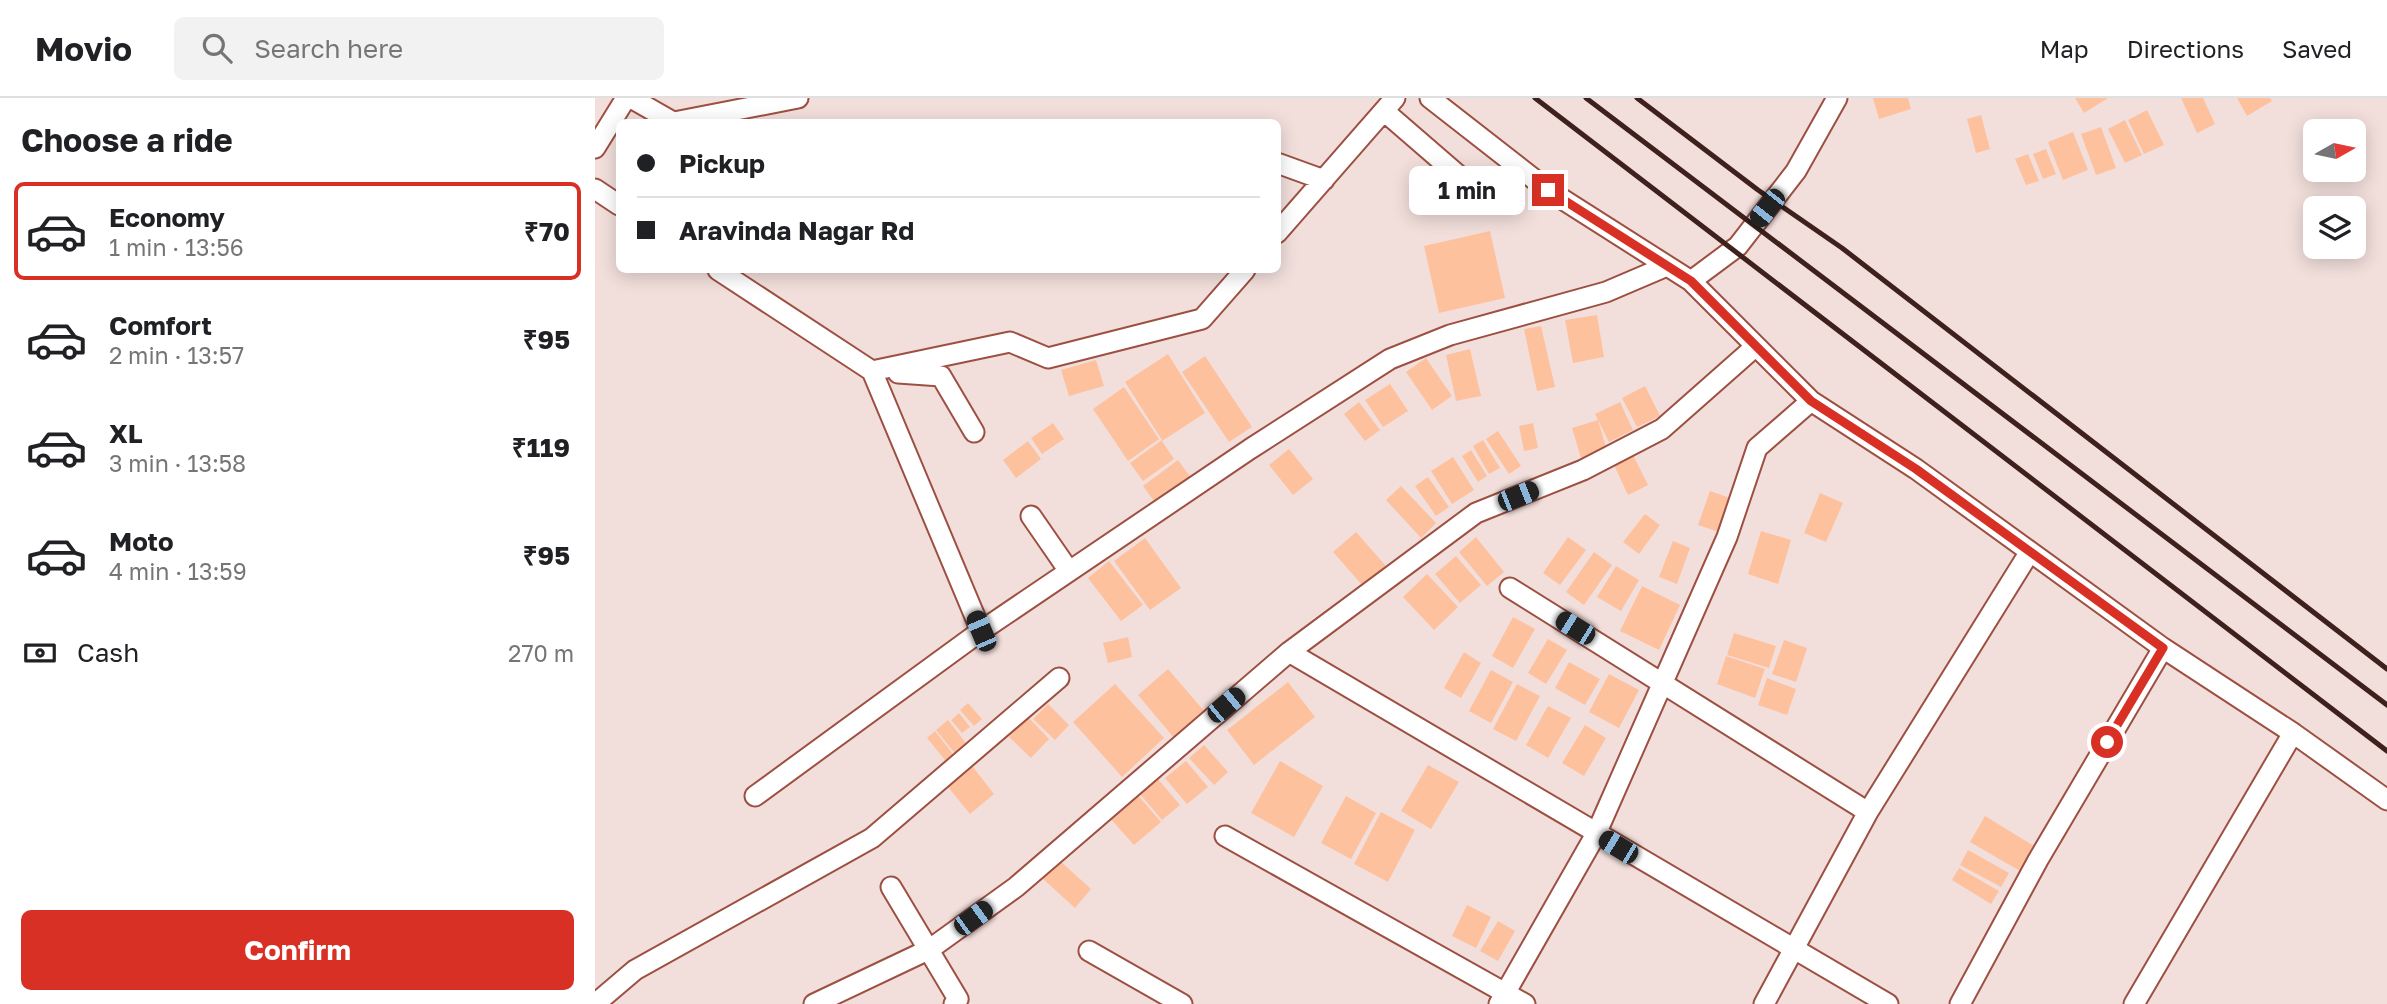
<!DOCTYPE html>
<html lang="en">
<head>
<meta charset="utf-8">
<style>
  :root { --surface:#fff; --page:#f2f2f2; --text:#202124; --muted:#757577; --line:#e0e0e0; --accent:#d93025 }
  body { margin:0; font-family:"Golos Text",sans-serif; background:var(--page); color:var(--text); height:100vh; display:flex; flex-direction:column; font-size:26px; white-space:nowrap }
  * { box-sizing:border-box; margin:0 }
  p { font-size:23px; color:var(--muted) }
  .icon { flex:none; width:38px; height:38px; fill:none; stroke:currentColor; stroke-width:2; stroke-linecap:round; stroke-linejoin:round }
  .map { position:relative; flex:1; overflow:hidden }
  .sheet { display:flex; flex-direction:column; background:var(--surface); width:595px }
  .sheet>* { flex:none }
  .hud { position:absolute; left:21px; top:21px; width:665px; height:154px; border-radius:10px; box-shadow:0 4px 18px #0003; display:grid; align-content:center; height:154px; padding:0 21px; background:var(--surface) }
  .needle { width:46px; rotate:81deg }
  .fabs { position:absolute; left:1708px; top:21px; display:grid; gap:14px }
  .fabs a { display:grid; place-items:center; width:63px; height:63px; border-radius:10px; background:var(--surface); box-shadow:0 4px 18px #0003; font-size:35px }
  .end { position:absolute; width:32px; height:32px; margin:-16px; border:9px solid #d93025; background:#fff; box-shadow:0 0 0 4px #fff }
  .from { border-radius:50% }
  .bubble { position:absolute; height:49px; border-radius:10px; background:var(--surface); box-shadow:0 4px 18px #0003; font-size:23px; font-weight:700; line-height:49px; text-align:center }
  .car { position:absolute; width:21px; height:42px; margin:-21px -10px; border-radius:9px; box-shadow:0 0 5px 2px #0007; background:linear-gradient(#222 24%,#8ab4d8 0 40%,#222 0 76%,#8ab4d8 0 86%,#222 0) }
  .hud b { display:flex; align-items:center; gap:24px; height:66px; font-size:26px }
  .hud b+b { border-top:2px solid var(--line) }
  .hud i { width:18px; height:18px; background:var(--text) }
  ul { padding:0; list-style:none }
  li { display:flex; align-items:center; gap:21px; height:98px; margin:0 14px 10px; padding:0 7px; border:4px solid transparent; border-radius:10px }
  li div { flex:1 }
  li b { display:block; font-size:26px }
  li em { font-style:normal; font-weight:700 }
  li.active { border-color:var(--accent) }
  li>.icon { width:63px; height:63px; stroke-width:1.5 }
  h2 { padding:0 21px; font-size:32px; line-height:84px }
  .pay { display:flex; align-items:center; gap:18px; height:77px; padding:0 21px; font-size:26px }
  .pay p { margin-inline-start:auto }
  .action { display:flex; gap:14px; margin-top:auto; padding:14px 21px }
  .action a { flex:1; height:80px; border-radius:10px; background:var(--accent); color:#fff; font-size:28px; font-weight:700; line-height:80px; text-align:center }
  header { display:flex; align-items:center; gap:42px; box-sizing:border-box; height:98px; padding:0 35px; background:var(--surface); border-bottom:2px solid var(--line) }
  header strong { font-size:33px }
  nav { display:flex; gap:38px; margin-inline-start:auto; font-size:24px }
  .search { width:490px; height:63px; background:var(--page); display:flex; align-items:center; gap:18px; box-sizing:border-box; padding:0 24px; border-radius:10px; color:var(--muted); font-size:26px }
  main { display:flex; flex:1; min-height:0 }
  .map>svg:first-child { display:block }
  .building { fill:#fec19e }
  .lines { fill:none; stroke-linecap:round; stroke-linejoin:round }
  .street-casing { stroke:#9d5042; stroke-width:23 }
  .street { stroke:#fff; stroke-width:19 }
  .rail { stroke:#3e201c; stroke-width:5 }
  .route { stroke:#d93025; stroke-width:9 }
</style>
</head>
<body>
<header>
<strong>Movio</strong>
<div class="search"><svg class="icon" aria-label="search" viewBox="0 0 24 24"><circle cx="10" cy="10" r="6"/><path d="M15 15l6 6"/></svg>Search here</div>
<nav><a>Map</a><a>Directions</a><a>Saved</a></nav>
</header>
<main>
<section class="sheet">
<h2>Choose a ride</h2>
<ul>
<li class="active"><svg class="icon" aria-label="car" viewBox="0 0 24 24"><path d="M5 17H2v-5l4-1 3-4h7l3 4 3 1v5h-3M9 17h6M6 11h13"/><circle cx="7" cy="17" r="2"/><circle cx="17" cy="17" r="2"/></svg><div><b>Economy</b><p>1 min · 13:56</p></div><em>₹70</em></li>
<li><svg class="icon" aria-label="car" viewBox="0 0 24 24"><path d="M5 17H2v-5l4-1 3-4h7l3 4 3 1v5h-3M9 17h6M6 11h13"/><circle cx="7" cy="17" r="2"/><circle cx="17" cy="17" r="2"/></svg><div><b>Comfort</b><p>2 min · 13:57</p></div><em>₹95</em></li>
<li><svg class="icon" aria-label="car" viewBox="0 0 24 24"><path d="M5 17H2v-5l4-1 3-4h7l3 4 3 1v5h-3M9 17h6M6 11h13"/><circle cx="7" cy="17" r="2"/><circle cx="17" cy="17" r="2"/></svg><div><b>XL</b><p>3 min · 13:58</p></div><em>₹119</em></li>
<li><svg class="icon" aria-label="car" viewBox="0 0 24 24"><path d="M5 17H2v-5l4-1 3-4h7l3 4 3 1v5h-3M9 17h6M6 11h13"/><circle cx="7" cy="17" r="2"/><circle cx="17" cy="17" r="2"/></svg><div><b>Moto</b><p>4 min · 13:59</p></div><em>₹95</em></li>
</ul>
<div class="pay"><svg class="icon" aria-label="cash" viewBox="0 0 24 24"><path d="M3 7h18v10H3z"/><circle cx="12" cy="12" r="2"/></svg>Cash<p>270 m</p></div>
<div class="action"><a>Confirm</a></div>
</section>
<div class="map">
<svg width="1792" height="906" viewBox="0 0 1792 906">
  <rect width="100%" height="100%" fill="#f2dfdc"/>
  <path class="building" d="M1278 0H1313L1316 11 1284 21Z
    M1480 0H1513L1489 15Z
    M1586 0H1608L1620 26 1602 35Z
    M1642 0H1675L1677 3 1652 18Z
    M1552 12 1569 47 1549 56 1533 22Z
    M1386 17 1395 51 1381 55 1372 21Z
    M1530 22 1547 57 1530 65 1513 31Z
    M1506 29 1521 70 1501 77 1486 36Z
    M1478 34 1493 72 1468 82 1453 44Z
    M1451 51 1461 76 1448 81 1438 56Z
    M1433 56 1444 83 1431 87 1420 61Z
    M895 133 910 200 844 215 829 148Z
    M1002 217 1009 259 978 265 970 222Z
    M946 228 960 289 942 293 929 231Z
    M875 251 886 298 861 303 851 257Z
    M573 256 610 315 567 343 579 361 548 383 535 365 567 342 530 284Z
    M610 258 657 329 634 344 587 274Z
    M831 260 857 298 837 312 811 274Z
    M501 262 509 288 474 298 466 272Z
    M795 286 813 313 788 329 770 302Z
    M1050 288 1065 318 1042 329 1027 300Z
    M529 289 564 341 533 363 498 311Z
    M764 304 785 332 770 343 749 316Z
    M1025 304 1038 332 1014 344 1000 316Z
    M1003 322 1012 353 986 360 977 330Z
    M458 325 469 341 447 356 436 340Z
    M938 325 943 350 929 353 924 328Z
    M903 333 926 368 914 376 891 341Z
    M888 342 905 370 894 376 878 348Z
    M433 343 446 361 421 380 408 362Z
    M694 351 718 381 698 397 674 367Z
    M876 352 892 378 883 384 867 358Z
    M1038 357 1053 387 1033 397 1019 367Z
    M858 359 879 392 857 406 836 373Z
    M583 362 599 384 564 410 548 388Z
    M833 379 854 409 841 418 820 388Z
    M806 388 841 425 826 440 791 402Z
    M1115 393 1135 400 1124 434 1103 427Z
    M1225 395 1248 405 1231 444 1209 435Z
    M1050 416 1065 427 1044 456 1028 444Z
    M1166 433 1196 442 1183 486 1153 476Z
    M761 434 791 468 768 488 738 454Z
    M881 439 909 474 892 488 864 454Z
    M973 439 991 452 965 487 948 475Z
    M550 440 586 490 555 512 519 463Z
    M1078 443 1095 450 1082 486 1064 479Z
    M999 454 1017 467 989 507 971 494Z
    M861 458 886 487 865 505 840 476Z
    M514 463 548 507 526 523 493 480Z
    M1021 468 1044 482 1026 513 1002 499Z
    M832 476 863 509 839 532 808 499Z
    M1047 488 1085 507 1064 552 1025 533Z
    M918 519 940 531 918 570 897 558Z
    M1139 535 1181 548 1174 570 1132 557Z
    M533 539 537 559 513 565 508 545Z
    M953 541 972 552 951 586 933 575Z
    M1189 542 1212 550 1201 584 1177 576Z
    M869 554 886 565 866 600 849 590Z
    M1131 558 1170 571 1160 600 1122 586Z
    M974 564 1005 581 990 607 960 590Z
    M573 571 610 614 579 640 543 597Z
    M896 572 918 584 896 625 874 613Z
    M1014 576 1044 592 1024 630 994 614Z
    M1172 580 1201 591 1192 617 1163 607Z
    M693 584 720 619 659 667 632 632Z
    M520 586 569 640 527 679 478 624Z
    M922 586 945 598 921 643 898 631Z
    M373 605 387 621 379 628 365 612Z
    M453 606 474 627 460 642 438 621Z
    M953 608 976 620 953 660 931 647Z
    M364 615 375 629 367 635 356 622Z
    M433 619 454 641 436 660 414 639Z
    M353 622 374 649 362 658 341 632Z
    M990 627 1011 640 989 678 967 665Z
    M340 633 358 656 350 662 332 640Z
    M609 647 633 674 619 687 594 660Z
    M591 663 613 689 592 706 570 680Z
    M685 663 728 688 699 739 656 715Z
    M374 664 399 696 375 716 349 684Z
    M833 667 864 684 836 731 806 713Z
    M563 681 585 707 567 722 545 696Z
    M541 695 566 724 539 747 514 719Z
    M751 698 781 715 756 761 726 745Z
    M786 714 820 732 793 784 759 766Z
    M1390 718 1439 748 1425 773 1375 744Z
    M1373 752 1414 775 1406 789 1365 767Z
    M464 762 496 791 480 810 447 780Z
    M1364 770 1404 793 1396 806 1357 782Z
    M872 807 896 819 881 850 857 838Z
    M903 823 920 833 903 863 885 853Z"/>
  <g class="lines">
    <g class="street-casing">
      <path id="street" d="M36 0 78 24
        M835 0 953 92 1096 183 1143 148 1201 73 1242 0
        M789 13 878 90
        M79 24 203 0
        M0 50 31 0
        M682 65 729 82
        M0 91 24 107
        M682 135 800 0
        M123 172 277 273 386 533
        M1096 183 1216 303 1321 371 1568 550 1698 635 1792 702
        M277 273 415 244 453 260 607 221 650 172
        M303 275 346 278 379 334
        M436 418 474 473
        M915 490 1273 714
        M694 554 1293 906
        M160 698 386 533 655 351 795 261 855 237 1011 194 1072 168
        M630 738 930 906
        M296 789 363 901 359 906
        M494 853 587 906
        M0 906 40 872 277 740 464 580
        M219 906 335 851 421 789 694 554 881 415 988 372 1067 331 1161 248
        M904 906 1001 736 1132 439 1162 350 1216 303
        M1169 906 1273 714 1434 455
        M1365 906 1443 762 1568 550
        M1539 906 1698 635"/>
    </g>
    <use href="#street" class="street"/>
    <path class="rail" d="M940 0 1792 653
      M991 0 1792 607
      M1042 0 1163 92 1247 150 1792 571"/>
  </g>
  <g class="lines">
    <path class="route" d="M953 92 1096 183 1216 303 1321 371 1568 550 1512 644"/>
  </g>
</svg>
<div class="fabs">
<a><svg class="needle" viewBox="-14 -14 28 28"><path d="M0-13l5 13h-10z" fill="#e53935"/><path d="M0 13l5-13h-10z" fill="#757577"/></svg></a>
<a><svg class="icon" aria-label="layers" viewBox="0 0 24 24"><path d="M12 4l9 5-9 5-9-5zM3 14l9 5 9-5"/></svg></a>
</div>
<i class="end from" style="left:1512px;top:644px"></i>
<i class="end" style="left:953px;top:92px"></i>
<div class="bubble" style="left:814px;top:68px;width:116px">1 min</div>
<i class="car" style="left:1172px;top:110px;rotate:218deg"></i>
<i class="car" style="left:923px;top:398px;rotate:68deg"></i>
<i class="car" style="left:980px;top:530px;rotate:302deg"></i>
<i class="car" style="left:386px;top:533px;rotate:337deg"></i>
<i class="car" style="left:631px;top:607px;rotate:50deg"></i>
<i class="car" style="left:1023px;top:749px;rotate:301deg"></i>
<i class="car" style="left:378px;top:820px;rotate:54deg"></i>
<div class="hud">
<b><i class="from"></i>Pickup</b>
<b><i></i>Aravinda Nagar Rd</b>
</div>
</div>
</main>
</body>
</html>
